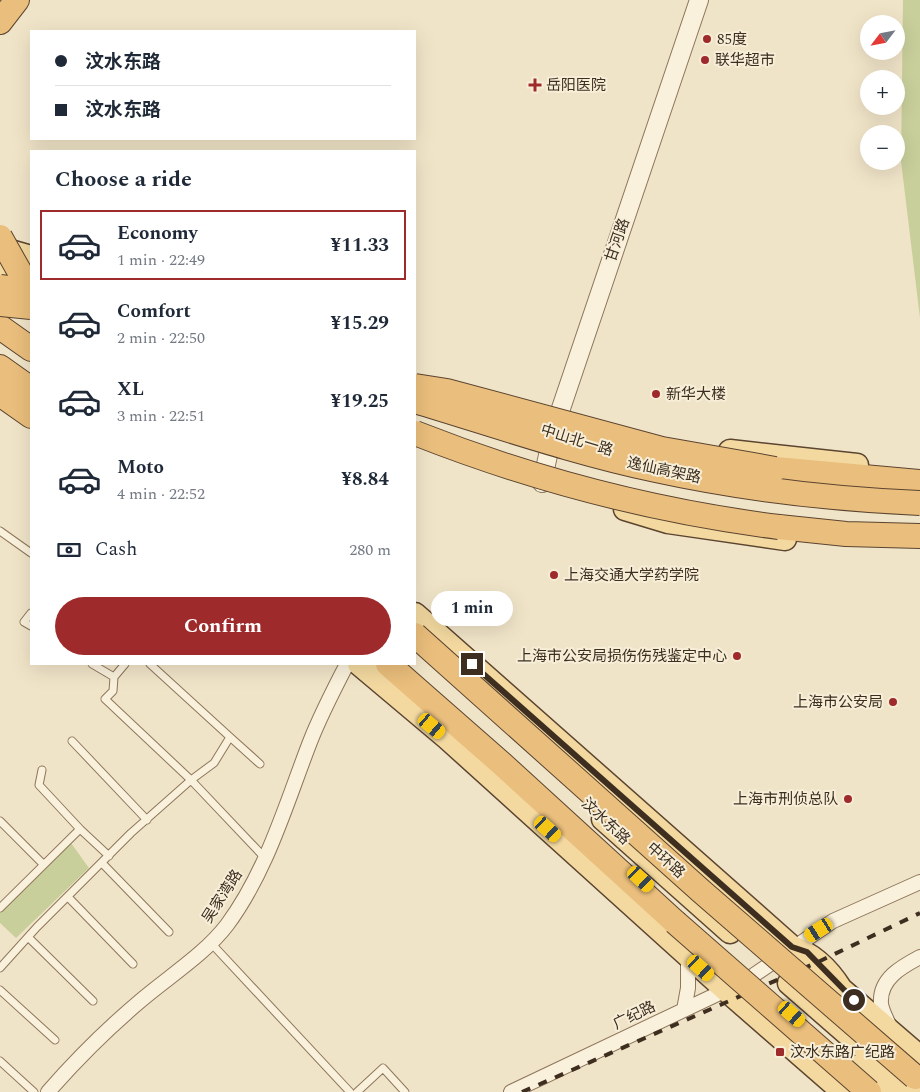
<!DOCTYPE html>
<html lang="en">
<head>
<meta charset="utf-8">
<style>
  :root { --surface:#fff; --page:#f6f6f7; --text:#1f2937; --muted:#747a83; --line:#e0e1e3; --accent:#9e2a2b }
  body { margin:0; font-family:Spectral,"Noto Sans SC",serif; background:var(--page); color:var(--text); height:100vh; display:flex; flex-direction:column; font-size:19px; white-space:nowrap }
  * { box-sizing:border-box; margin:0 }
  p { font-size:16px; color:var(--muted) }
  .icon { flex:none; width:28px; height:28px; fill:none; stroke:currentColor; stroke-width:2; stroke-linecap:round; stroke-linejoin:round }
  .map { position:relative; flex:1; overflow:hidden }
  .drawer { position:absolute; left:30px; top:150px; width:386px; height:515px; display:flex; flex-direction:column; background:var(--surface); border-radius:0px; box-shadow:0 5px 20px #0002 }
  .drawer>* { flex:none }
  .top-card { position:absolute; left:30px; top:30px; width:386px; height:110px; border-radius:0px; box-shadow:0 5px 20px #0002; display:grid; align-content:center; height:110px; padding:0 25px; background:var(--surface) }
  .needle { width:32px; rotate:238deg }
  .controls { position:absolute; left:860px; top:15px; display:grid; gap:10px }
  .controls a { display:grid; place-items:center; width:45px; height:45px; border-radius:50%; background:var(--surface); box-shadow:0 5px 20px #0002; font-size:25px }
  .end { position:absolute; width:22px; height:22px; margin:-11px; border:6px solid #3d2e20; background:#fff; box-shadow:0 0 0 2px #fff }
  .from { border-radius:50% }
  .bubble { position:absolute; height:35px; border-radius:18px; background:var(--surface); box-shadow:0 5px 20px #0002; font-size:16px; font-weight:700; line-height:35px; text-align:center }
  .car { position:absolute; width:15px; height:30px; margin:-15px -8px; border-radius:6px; box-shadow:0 0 4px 1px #0007; background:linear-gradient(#f5c518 24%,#345 0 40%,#f5c518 0 76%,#345 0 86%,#f5c518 0) }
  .top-card b { display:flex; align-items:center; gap:18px; height:48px; font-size:19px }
  .top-card b+b { border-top:1px solid var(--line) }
  .top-card i { width:12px; height:12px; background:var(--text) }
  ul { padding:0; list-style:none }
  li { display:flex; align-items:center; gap:15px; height:70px; margin:0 10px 8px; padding:0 15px; border:2px solid transparent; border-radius:0px }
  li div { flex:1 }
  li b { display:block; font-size:19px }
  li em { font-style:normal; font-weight:700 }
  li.active { border-color:var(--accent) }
  li>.icon { width:45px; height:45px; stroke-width:1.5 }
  h2 { padding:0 25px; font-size:22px; line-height:60px }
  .pay { display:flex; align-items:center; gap:12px; height:55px; padding:0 25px; font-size:19px }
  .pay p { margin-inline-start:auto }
  .cta { display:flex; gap:10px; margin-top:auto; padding:10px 25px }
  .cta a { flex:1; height:58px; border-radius:30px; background:var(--accent); color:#fff; font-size:20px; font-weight:700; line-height:58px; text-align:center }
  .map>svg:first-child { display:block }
  .green { fill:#c9cf9b }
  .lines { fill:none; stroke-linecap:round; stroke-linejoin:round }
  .service-casing { stroke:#8d765c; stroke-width:9 }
  .minor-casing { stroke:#8d765c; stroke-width:16 }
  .tertiary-casing { stroke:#8d765c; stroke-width:20 }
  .primary-casing { stroke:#5b4430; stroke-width:25 }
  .trunk-casing { stroke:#5b4430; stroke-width:26 }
  .service { stroke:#faf1dc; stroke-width:7 }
  .minor { stroke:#faf1dc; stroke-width:14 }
  .tertiary { stroke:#faf1dc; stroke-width:18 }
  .primary { stroke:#f3d9a0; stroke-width:22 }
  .trunk { stroke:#eabe7c; stroke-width:24 }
  .rail { stroke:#3d2e20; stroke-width:4; stroke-dasharray:9 9; stroke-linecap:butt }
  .trunk-bridge-casing { stroke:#5b4430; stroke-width:26; stroke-linecap:butt }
  .trunk-bridge { stroke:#eabe7c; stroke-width:24 }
  .route { stroke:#3d2e20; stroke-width:6 }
  .poi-dot { fill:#9e2a2b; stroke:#f7eed8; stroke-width:2 }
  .labels { text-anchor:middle; stroke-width:4; stroke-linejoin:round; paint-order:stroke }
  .poi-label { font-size:15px; fill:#3d2e20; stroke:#f7eed8; text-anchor:start }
  .street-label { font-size:15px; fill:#3d2e20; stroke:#f7eed8 }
</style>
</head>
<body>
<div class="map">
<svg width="920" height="1092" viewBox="0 0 920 1092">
  <rect width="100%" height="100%" fill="#f0e4c8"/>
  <path class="green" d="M903 0H920V318L901 161Z
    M71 843 89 868 16 938 0 923V913Z"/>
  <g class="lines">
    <g class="service-casing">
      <path id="service" d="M0 531 31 553
        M31 613 24 622 31 626
        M92 664 114 677 113 691 105 699 191 780 214 763 230 737 150 664
        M114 677 125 664
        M230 737 260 764
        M72 741 147 820
        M42 770 39 785 80 829
        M0 821 43 864
        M102 863 169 932
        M68 897 133 964
        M0 908 80 829 109 856
        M28 937 93 1001
        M210 942 350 1092
        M0 968 37 927 131 833 191 780 265 858
        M0 990 55 1040
        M0 1061 34 1092
        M357 1092 383 1068 405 1092"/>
    </g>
    <g class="minor-casing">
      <path id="minor" d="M684 1010 688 988V956
        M890 1027C887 1020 882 1011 881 1004 879 979 901 967 920 957
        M48 1092C76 1060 106 1030 139 1002 168 977 204 955 227 925 267 871 286 804 310 742 320 716 334 689 347 664
        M511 1092 726 990 751 977 833 921 920 882"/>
    </g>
    <g class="tertiary-casing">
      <path id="tertiary" d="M542 483 553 432 699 0"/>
    </g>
    <g class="primary-casing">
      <path id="primary" d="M0 248 31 257
        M0 271 31 281
        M730 451 857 465
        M625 509 668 522 785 539
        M415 614 792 947C813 954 829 970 841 989L920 1057
        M359 664 447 738 726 990 843 1092
        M603 819 730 932
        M789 983 914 1092
        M856 1067 886 1092"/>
    </g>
    <g class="trunk-casing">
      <path id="trunk" d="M0 22 17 0
        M0 327 31 349
        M0 367 31 389
        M0 394 31 416
        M775 469 920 482
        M779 527 846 534 920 536
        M388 664 502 764 675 922"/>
    </g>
    <use href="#service" class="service"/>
    <use href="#minor" class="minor"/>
    <use href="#tertiary" class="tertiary"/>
    <use href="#primary" class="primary"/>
    <use href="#trunk" class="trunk"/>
    <path class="rail" d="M522 1092 818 962 920 913"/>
    <g class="trunk-bridge-casing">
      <path id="trunk-bridge" d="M0 237 31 292
        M0 287 31 291
        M0 304 31 307
        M415 386 447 391 662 449 775 469
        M415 401C495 425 575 453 656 470 743 489 831 499 920 503
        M415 433C534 480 652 511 779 527
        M415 635 701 891 915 1077
        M675 922 869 1092"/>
    </g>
    <use href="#trunk-bridge" class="trunk-bridge"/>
  </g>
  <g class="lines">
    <path class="route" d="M472 664 792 947 807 952 854 1000"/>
  </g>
  <g class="poi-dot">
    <circle cx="707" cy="39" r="5"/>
    <circle cx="705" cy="60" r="5"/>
    <path d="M532.5 77.5h5v5h5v5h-5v5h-5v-5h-5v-5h5z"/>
    <circle cx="656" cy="394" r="5"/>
    <circle cx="554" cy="575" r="5"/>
    <circle cx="737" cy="656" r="5"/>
    <circle cx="893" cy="702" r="5"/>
    <circle cx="848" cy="799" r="5"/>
    <rect x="775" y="1047" width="10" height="10" rx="2.5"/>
  </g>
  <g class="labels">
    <g class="poi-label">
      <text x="717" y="44">85度</text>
      <text x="715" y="65">联华超市</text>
      <text x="546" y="90">岳阳医院</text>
      <text x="666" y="399">新华大楼</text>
      <text x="564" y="580">上海交通大学药学院</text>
      <text x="727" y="661" text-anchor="end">上海市公安局损伤伤残鉴定中心</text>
      <text x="883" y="707" text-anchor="end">上海市公安局</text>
      <text x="838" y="804" text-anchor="end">上海市刑侦总队</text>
      <text x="790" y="1057">汶水东路广纪路</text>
    </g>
    <g class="street-label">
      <text transform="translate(617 240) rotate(-71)" y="5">甘河路</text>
      <text transform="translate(577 440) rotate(17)" y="5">中山北一路</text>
      <text transform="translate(664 470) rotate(12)" y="5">逸仙高架路</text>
      <text transform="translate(606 821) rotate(43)" y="5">汶水东路</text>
      <text transform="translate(666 860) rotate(42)" y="5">中环路</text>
      <text transform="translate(222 896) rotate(-57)" y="5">吴家湾路</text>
      <text transform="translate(634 1015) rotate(-26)" y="5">广纪路</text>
    </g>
  </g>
</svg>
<div class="controls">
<a><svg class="needle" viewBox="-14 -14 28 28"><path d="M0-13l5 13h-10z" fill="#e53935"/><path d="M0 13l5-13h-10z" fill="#747a83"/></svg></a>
<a>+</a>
<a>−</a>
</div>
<i class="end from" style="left:854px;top:1000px"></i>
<i class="end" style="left:472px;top:664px"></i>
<div class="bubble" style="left:431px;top:591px;width:82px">1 min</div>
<i class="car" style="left:432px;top:726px;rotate:130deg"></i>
<i class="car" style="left:548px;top:829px;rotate:132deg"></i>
<i class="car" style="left:641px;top:879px;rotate:133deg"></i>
<i class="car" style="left:819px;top:930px;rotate:238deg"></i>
<i class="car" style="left:701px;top:968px;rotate:132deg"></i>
<i class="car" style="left:792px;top:1014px;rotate:131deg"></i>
<div class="top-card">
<b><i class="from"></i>汶水东路</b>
<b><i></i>汶水东路</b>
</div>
<section class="drawer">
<h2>Choose a ride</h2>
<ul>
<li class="active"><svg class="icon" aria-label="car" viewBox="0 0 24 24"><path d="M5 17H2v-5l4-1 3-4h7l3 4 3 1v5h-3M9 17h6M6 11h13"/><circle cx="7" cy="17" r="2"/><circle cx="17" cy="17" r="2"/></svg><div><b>Economy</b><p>1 min · 22:49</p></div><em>¥11.33</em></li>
<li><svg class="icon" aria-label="car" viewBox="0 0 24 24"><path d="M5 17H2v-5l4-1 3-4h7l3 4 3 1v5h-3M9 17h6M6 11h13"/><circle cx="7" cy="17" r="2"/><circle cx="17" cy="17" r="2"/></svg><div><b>Comfort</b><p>2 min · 22:50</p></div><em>¥15.29</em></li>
<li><svg class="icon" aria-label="car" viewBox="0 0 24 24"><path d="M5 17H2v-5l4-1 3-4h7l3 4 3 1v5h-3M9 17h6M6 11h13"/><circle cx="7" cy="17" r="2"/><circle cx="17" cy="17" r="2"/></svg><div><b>XL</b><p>3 min · 22:51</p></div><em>¥19.25</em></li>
<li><svg class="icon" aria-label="car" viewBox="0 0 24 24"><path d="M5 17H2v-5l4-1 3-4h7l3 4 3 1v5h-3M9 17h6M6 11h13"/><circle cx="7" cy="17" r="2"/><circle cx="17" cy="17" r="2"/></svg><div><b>Moto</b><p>4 min · 22:52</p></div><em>¥8.84</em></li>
</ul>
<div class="pay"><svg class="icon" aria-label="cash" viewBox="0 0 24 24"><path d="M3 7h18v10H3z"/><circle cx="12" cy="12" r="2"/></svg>Cash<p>280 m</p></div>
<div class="cta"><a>Confirm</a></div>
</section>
</div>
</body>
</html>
